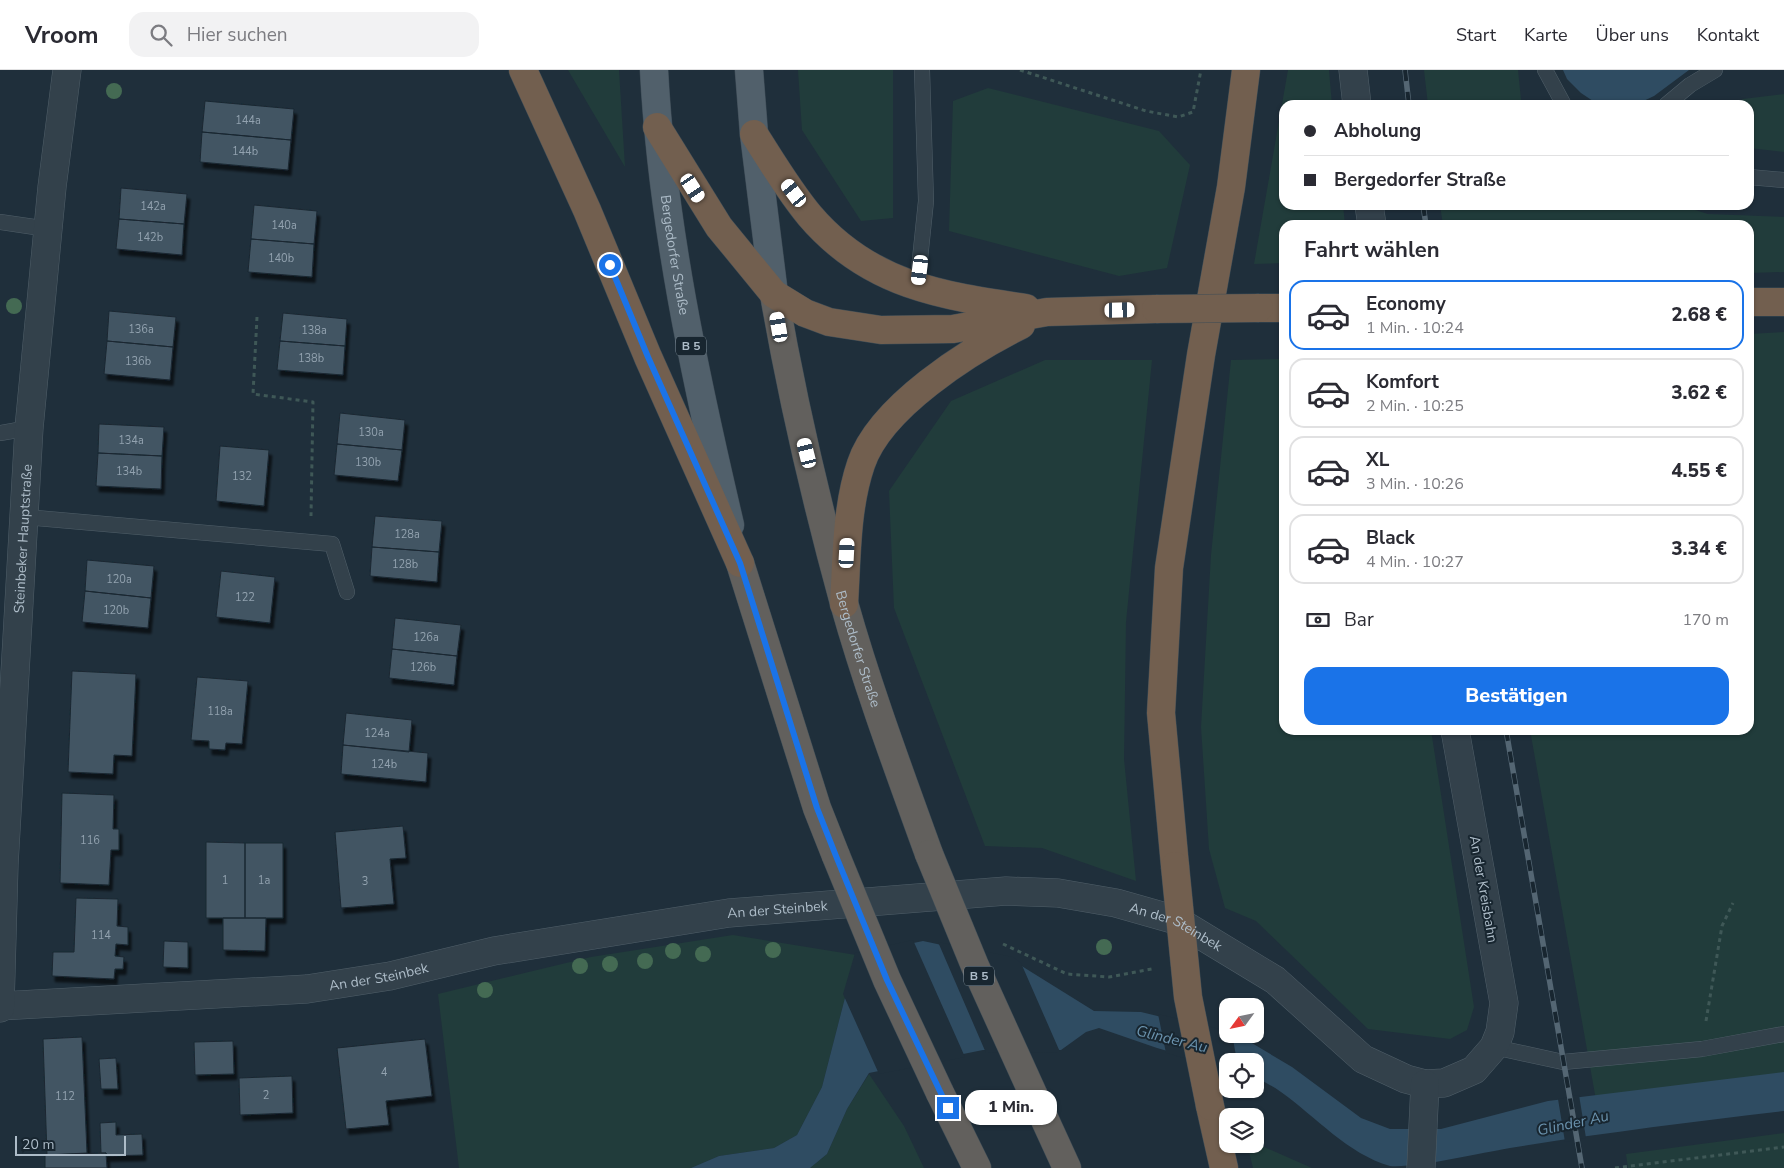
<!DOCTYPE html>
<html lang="de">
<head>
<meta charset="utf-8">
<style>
  :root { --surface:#fff; --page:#f2f2f3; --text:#2b2b33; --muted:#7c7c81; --line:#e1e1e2; --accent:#1a73e8 }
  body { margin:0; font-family:"Nunito Sans",sans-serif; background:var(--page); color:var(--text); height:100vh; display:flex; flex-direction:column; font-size:19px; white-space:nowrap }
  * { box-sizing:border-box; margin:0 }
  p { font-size:16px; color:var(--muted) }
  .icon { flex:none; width:28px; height:28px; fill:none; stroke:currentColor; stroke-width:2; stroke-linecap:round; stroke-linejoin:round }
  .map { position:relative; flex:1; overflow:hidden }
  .panel { position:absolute; left:1279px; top:150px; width:475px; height:515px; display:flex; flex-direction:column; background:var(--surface); border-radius:15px; box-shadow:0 1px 4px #0004 }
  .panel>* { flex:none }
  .banner { position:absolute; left:1279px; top:30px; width:475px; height:110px; border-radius:15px; box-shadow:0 1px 4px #0004; display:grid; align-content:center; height:110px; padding:0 25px; background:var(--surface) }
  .needle { width:32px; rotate:237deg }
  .fabs { position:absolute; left:1219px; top:928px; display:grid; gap:10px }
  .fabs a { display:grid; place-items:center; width:45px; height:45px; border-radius:10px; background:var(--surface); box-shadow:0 1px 4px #0004; font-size:25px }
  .scale { position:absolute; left:15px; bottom:12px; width:111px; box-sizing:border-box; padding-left:5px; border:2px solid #adbcc8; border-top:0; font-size:14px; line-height:18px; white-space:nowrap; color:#adbcc8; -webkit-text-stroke:4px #182630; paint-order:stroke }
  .end { position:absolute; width:22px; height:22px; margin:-11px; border:6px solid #1a73e8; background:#fff; box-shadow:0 0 0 2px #fff }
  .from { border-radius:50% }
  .bubble { position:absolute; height:35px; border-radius:15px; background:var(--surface); box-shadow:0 1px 4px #0004; font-size:16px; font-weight:800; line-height:35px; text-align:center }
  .car { position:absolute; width:15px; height:30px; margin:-15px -8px; border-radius:6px; box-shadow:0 0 4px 1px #0007; background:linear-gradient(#fff 24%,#345 0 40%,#fff 0 76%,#345 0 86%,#fff 0) }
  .banner b { display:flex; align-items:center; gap:18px; height:48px; font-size:19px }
  .banner b+b { border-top:1px solid var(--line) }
  .banner i { width:12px; height:12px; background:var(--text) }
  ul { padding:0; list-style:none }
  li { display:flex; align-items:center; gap:15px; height:70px; margin:0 10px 8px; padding:0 15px; border:2px solid var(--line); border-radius:15px }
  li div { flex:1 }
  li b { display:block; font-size:19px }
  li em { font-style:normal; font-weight:800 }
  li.selected { border-color:var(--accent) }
  li>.icon { width:45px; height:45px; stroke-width:1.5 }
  h2 { padding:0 25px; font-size:22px; line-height:60px }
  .pay { display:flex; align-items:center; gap:12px; height:55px; padding:0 25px; font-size:19px }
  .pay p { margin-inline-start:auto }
  .button { display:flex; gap:10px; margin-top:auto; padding:10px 25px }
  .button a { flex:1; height:58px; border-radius:15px; background:var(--accent); color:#fff; font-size:20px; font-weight:800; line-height:58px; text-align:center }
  header { display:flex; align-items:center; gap:30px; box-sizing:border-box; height:70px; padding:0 25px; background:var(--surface); border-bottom:1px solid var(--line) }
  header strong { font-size:24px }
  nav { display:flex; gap:28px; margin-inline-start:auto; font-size:18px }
  .search { width:350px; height:45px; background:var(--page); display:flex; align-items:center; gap:12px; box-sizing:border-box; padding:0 18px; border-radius:15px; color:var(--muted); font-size:19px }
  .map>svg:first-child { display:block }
  .green { fill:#213c3b }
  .water { fill:#2f4c62 }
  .pier { fill:#1f2f3b }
  .building { fill:#425563; stroke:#1a2832; filter:url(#shadow) }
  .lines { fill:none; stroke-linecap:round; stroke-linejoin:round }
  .service-casing { stroke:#505f69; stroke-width:16 }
  .minor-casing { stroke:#505f69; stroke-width:29 }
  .tertiary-casing { stroke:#505f69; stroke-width:29 }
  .primary-casing { stroke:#3c4a55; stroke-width:29 }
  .trunk-casing { stroke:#3d4c56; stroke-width:29 }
  .motorway-casing { stroke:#3d4c56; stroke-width:29 }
  .path { stroke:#3f5857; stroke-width:3; stroke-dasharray:4 4; stroke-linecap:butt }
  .service { stroke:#33414b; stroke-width:15 }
  .minor { stroke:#33414b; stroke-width:28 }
  .tertiary { stroke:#33414b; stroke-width:28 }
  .primary { stroke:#51606b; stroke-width:28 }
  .trunk { stroke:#62605d; stroke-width:28 }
  .motorway { stroke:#725f4f; stroke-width:28 }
  .rail-casing { stroke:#546673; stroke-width:5.5 }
  .rail { stroke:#182630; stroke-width:4; stroke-dasharray:11; stroke-linecap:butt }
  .trunk-bridge-casing { stroke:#3d4c56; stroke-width:29; stroke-linecap:butt }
  .motorway-bridge-casing { stroke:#3d4c56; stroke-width:29; stroke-linecap:butt }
  .trunk-bridge { stroke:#62605d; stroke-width:28 }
  .motorway-bridge { stroke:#725f4f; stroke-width:28 }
  .tree { fill:#446a53 }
  .route { stroke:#1a73e8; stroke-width:6 }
  .labels { text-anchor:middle; stroke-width:4; stroke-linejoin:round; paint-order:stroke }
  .number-label { font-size:11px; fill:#92a2af }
  .shield { fill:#182630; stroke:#808f9a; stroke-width:1 }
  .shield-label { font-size:12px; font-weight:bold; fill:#adbcc8 }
  .street-label { font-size:14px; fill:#adbcc8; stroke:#182630 }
  .water-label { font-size:15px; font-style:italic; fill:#6b93ae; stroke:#182630 }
</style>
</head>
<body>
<header>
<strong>Vroom</strong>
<div class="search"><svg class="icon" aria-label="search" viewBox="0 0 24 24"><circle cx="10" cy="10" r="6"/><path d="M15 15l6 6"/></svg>Hier suchen</div>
<nav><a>Start</a><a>Karte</a><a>Über uns</a><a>Kontakt</a></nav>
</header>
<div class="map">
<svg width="1784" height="1098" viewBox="0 0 1784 1098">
  <defs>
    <filter id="shadow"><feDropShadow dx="3" dy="5.5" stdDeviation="1" flood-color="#0009"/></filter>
  </defs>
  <rect width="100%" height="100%" fill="#1f2f3b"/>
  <path class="green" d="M568 0H619L625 97Z
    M798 0H893V148L861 151 802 60Z
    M1288 0H1329L1332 35H1284V135H1343L1345 155H1284V193L1254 194Z
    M1424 0H1518L1521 30 1525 35H1428Z
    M988 18 1159 61 1190 95 1167 198 1119 206 949 161 953 31Z
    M1784 24V82L1749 78V35H1734L1743 29Z
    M1440 135H1679L1708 144 1784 147V202L1749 203V155H1443Z
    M1784 262V1007L1596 1030 1530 660H1749V264Z
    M1284 289V660H1431L1474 937 1467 960 1450 969 1368 959 1256 851 1225 838 1209 779 1201 657 1211 485 1231 290Z
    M1045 290H1152L1126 552 1124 689 1136 811 1042 778 985 776 894 538 889 421 951 331Z
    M733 865 856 885 822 1017 797 1065 774 1078 719 1086 691 1098H459L438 924 591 887Z
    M869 1004 904 1056 924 1098H810L827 1084 847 1039Z
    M1784 1063V1098H1628L1626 1084Z
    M1255 1073 1312 1098H1253L1247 1074Z"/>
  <path class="water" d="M1563 0H1689L1654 26 1635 35H1599L1581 23 1567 9Z
    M923 871 1012 890 1094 941 1141 942 1240 966 1292 997 1361 1048 1390 1059H1441L1548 1031 1784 1002V1041C1692 1052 1601 1063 1510 1078 1480 1083 1417 1098 1390 1096 1348 1084 1316 1047 1281 1022 1273 1016 1264 1012 1255 1007V991H1228L1227 998 1157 978 1099 958 1086 962 1061 980H983L869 1003 847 1039 827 1084 810 1098H691L719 1086 774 1078 797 1065 822 1017 856 885Z"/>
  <path class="pier" d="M913 870 965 987 879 1004 843 924 855 883Z
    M938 872 1013 887 1021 893 1060 982 986 983Z
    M1158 944 1228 961V964H1232L1237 991H1228L1227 1000 1166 983Z
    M1579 1025 1586 1068 1565 1072 1558 1029Z"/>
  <path class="building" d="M205 31 294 39 291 70 202 62Z
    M202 62 291 70 288 100 200 92Z
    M121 118 187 124 184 154 119 149Z
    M254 135 317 141 314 174 251 169Z
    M119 149 184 154 182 185 116 179Z
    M251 169 314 174 312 207 248 202Z
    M109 241 176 247 173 277 107 271Z
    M283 243 347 249 345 276 280 271Z
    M107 271 173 277 170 310 104 304Z
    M280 271 345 276 343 305 277 300Z
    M340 343 405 350 402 380 337 374Z
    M99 354 164 357 162 386 98 383Z
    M337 374 402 380 398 411 334 405Z
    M220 376 269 380 264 436 216 431Z
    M98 383 162 386 161 419 96 416Z
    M375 446 442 451 439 482 372 477Z
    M372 477 439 482 437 512 370 506Z
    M87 490 154 496 151 528 85 521Z
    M221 501 275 507 270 553 216 547Z
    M85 521 151 528 148 558 82 552Z
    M395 548 461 555 457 586 392 579Z
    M392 579 457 586 454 615 389 608Z
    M72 601 136 604 132 686 114 685 113 704 68 702Z
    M197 607 248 611 242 674 226 673 225 680 209 679V671L191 670Z
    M346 643 412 650 409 682 343 675Z
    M343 675 428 683 426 712 341 704Z
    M62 723 114 725 113 759H119V780H111L109 815 60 813Z
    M403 756 406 788 390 789 394 834 341 838 335 762Z
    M206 772 245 773V848H206Z
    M245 773H283V848H245Z
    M76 828 118 829 117 856 128 857V875L116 874 115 886 124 887 123 899H115L114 909 52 906 53 882H74Z
    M223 848H266L265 881 223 880Z
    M164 871 188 872V898L163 897Z
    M82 967 87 1083 47 1085 43 969Z
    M425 969 432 1026 386 1031 389 1055 346 1059 337 978Z
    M233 971 234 1004 195 1005 194 972Z
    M116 988 118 1019H101L99 989Z
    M292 1006 293 1043 240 1045 239 1008Z
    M116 1052V1065L142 1064 143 1085 107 1086 106 1083H101L100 1053Z
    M106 1083 107 1098H45V1085Z"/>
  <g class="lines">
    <g class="service-casing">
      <path id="service" d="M1545 0 1564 35
        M1666 35 1690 15 1715 0
        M1749 107 1784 110
        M0 152 48 159
        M917 218 926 131 922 0
        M0 363 29 358
        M25 447 332 474 347 522
        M1494 977 1563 992 1702 979 1784 964"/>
    </g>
    <g class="minor-casing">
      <g id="minor">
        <path d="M1353 0 1357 35"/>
        <path d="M1369 135 1372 155"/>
        <path id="s1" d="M0 936 307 919 390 906 494 881 729 843 1006 821 1058 823 1116 833 1176 850 1275 910 1363 989 1406 1009 1425 1014 1444 1013 1474 1000 1494 977 1500 962 1504 933 1455 660"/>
        <path d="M1421 1098 1425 1014"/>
      </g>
    </g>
    <g class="tertiary-casing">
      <g id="tertiary">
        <path id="s2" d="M0 938 4 795 29 358 52 117 67 0"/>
      </g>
    </g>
    <g class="primary-casing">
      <g id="primary">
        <path id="s3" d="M654 0C662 153 695 306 730 455"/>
        <path d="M749 0 754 64 774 224"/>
      </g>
    </g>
    <g class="trunk-casing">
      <g id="trunk">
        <path id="s4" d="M774 224C792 328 816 431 844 533 868 618 899 701 929 784"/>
        <path d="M740 493 817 738 836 786"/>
        <path d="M940 1023 977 1098"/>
        <path d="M1034 1026 1067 1098"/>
      </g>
    </g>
    <g class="motorway-casing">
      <path id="motorway" d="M523 0 587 140 648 287 740 493
        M657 57 719 157 774 224 805 243 829 252 881 260 953 259 1047 242 1156 239
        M754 64C772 92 789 121 810 146 869 215 942 226 1026 238
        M1749 232H1784
        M1259 238H1284
        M844 534C847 487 846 438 861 394 880 337 969 281 1021 255
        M1175 796 1161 643 1169 498 1201 285 1231 117 1246 0
        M1210 1036 1224 1098"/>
    </g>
    <path class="path" d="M1020 0 1146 41 1178 47 1193 42 1201 0
      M257 247 253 324 313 332 311 446
      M1003 874 1067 904 1109 907 1152 899
      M1706 951 1722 856 1733 833
      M1615 1098 1784 1077"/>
    <use href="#service" class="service"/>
    <use href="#minor" class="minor"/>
    <use href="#tertiary" class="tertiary"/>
    <use href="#primary" class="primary"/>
    <use href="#trunk" class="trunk"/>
    <use href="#motorway" class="motorway"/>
    <g class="rail-casing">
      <path id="rail" d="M1405 0 1409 35
        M1423 135 1426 155
        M1506 660 1582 1098"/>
    </g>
    <use href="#rail" class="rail"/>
    <g class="trunk-bridge-casing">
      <path id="trunk-bridge" d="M929 784 975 896 1034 1026
        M836 786 887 910 940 1023"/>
    </g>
    <g class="motorway-bridge-casing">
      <path id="motorway-bridge" d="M1156 239 1259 238
        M1175 796 1188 927 1210 1036"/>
    </g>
    <use href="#trunk-bridge" class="trunk-bridge"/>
    <use href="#motorway-bridge" class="motorway-bridge"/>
  </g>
  <g class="tree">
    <circle cx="114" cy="21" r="8"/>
    <circle cx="14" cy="236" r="8"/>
    <circle cx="1104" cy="877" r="8"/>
    <circle cx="773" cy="880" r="8"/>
    <circle cx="673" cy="881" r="8"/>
    <circle cx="703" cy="884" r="8"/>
    <circle cx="645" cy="891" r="8"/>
    <circle cx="610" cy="894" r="8"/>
    <circle cx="580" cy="896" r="8"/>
    <circle cx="485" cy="920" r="8"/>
  </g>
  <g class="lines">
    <path class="route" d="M610 195 648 287 740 493 817 738 836 786 887 910 948 1038"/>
  </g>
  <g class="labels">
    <g class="number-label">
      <text x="248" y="54">144a</text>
      <text x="245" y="85">144b</text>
      <text x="153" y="140">142a</text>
      <text x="284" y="159">140a</text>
      <text x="150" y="171">142b</text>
      <text x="281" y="192">140b</text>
      <text x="141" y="263">136a</text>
      <text x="314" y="264">138a</text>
      <text x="311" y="292">138b</text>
      <text x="138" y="295">136b</text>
      <text x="371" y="366">130a</text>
      <text x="131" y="374">134a</text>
      <text x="368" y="396">130b</text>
      <text x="129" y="405">134b</text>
      <text x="242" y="410">132</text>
      <text x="407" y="468">128a</text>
      <text x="405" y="498">128b</text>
      <text x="119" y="513">120a</text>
      <text x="245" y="531">122</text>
      <text x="116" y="544">120b</text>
      <text x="426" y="571">126a</text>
      <text x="423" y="601">126b</text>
      <text x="220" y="645">118a</text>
      <text x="377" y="667">124a</text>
      <text x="384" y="698">124b</text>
      <text x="90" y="774">116</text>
      <text x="225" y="814">1</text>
      <text x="264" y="814">1a</text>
      <text x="365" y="815">3</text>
      <text x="101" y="869">114</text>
      <text x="384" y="1006">4</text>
      <text x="266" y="1029">2</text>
      <text x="65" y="1030">112</text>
    </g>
    <g class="shield">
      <rect x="676" y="266.5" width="30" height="19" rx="4"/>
      <rect x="964" y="896.5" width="30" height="19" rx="4"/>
    </g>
    <g class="shield-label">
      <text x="691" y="280">B 5</text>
      <text x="979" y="910">B 5</text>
    </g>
    <g class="street-label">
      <text dy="5" stroke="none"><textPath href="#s3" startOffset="186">Bergedorfer Straße</textPath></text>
      <text dy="5" stroke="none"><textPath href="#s2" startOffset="470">Steinbeker Hauptstraße</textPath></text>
      <text dy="5" stroke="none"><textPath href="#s4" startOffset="365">Bergedorfer Straße</textPath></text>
      <text transform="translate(1484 819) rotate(80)" y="5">An der Kreisbahn</text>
      <text dy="5" stroke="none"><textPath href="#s1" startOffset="785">An der Steinbek</textPath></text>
      <text dy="5" stroke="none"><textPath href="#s1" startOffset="1190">An der Steinbek</textPath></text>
      <text dy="5" stroke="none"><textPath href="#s1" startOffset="380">An der Steinbek</textPath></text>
    </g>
    <g class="water-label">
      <text transform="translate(1172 969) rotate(14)" y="5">Glinder Au</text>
      <text transform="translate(1573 1053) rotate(-12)" y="5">Glinder Au</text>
    </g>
  </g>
</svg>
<div class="fabs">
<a><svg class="needle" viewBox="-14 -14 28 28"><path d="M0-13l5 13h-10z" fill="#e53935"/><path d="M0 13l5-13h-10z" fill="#7c7c81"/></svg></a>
<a><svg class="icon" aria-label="locate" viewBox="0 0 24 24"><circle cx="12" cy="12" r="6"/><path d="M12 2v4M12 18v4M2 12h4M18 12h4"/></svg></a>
<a><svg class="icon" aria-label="layers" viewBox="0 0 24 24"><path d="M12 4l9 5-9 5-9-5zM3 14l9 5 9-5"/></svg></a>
</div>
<div class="scale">20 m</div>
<i class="end from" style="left:610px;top:195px"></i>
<i class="end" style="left:948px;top:1038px"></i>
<div class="bubble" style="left:965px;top:1020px;width:92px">1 Min.</div>
<i class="car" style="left:693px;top:118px;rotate:147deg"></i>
<i class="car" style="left:794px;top:123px;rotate:323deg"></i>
<i class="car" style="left:920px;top:200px;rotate:187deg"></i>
<i class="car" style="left:1120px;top:240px;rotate:89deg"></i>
<i class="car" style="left:779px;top:257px;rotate:350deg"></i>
<i class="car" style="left:807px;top:383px;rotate:346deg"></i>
<i class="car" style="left:847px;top:483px;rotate:3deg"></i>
<div class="banner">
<b><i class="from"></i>Abholung</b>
<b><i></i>Bergedorfer Straße</b>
</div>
<section class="panel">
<h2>Fahrt wählen</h2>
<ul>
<li class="selected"><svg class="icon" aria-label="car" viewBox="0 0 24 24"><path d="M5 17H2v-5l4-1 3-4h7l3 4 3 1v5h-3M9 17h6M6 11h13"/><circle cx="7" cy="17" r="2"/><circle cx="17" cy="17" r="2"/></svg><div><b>Economy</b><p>1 Min. · 10:24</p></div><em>2.68 €</em></li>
<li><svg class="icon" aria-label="car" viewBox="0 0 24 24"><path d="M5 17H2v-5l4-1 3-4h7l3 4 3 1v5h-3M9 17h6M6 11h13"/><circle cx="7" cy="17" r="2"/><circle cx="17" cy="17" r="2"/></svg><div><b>Komfort</b><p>2 Min. · 10:25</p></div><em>3.62 €</em></li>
<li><svg class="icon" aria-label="car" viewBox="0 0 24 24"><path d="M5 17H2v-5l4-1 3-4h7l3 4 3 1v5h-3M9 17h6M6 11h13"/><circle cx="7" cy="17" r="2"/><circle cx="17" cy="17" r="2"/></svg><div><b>XL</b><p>3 Min. · 10:26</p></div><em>4.55 €</em></li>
<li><svg class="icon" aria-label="car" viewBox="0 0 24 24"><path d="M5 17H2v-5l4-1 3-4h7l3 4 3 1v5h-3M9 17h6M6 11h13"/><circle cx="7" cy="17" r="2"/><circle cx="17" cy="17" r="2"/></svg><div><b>Black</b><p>4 Min. · 10:27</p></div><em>3.34 €</em></li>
</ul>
<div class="pay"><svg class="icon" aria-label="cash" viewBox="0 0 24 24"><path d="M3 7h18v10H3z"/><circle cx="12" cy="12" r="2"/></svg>Bar<p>170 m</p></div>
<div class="button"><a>Bestätigen</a></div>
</section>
</div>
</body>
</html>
